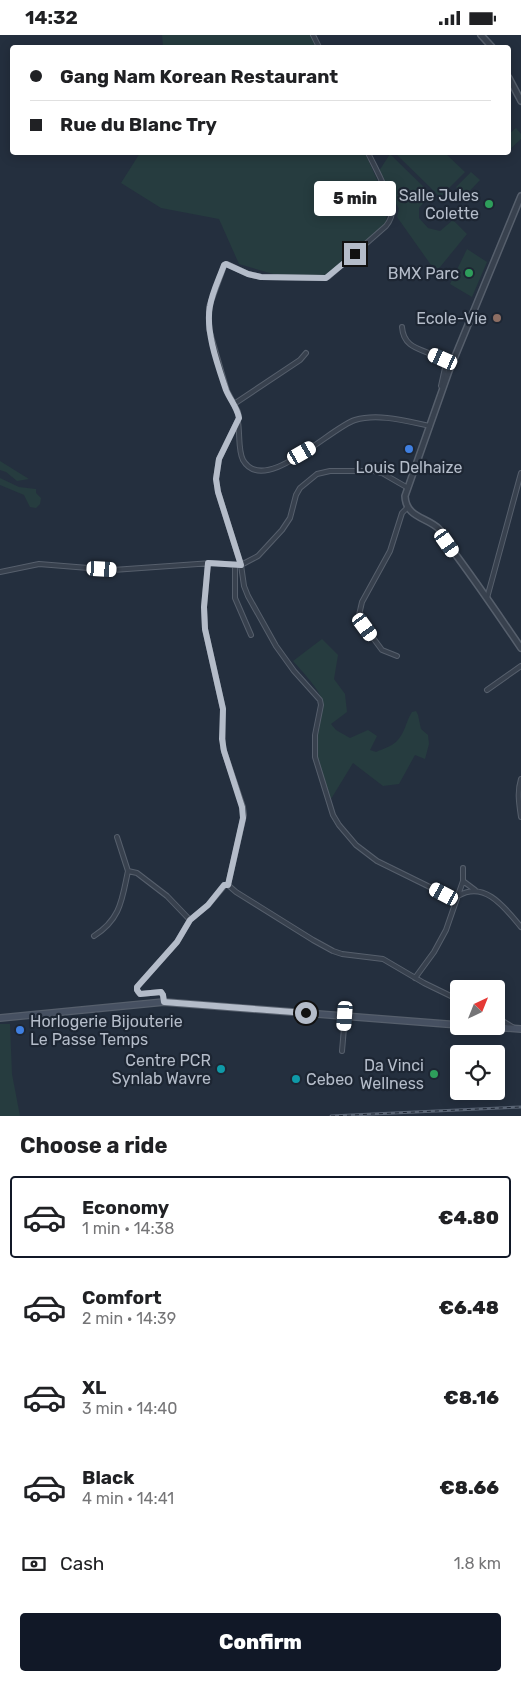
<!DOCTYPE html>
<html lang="en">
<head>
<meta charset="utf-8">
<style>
  :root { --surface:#fff; --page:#f2f2f2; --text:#202124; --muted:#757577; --line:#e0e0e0; --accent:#111827 }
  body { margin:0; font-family:Rubik,sans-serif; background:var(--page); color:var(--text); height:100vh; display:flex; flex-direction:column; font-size:19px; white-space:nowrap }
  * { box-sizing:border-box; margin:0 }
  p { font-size:16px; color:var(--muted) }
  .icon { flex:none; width:28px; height:28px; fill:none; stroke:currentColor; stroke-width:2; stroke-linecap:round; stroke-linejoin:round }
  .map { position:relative; height:1081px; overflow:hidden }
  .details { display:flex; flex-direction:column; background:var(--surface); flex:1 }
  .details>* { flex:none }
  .hud { position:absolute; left:10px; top:10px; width:501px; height:110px; border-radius:5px; box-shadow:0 2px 12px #0003; display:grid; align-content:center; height:110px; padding:0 20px; background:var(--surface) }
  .needle { width:32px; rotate:43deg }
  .buttons { position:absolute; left:450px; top:945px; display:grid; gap:10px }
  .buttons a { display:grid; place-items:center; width:55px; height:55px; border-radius:5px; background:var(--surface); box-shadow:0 2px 12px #0003; font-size:25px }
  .end { position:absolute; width:22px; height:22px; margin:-11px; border:6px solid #b4bcc9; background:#111; box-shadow:0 0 0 2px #111 }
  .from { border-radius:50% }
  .bubble { position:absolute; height:35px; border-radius:5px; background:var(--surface); box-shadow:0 2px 12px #0003; font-size:16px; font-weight:800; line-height:35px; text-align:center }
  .car { position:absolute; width:15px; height:30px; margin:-15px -8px; border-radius:6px; box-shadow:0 0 4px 1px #0007; background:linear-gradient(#fff 24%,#345 0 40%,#fff 0 76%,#345 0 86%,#fff 0) }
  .hud b { display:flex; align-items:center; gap:18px; height:48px; font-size:19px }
  .hud b+b { border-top:1px solid var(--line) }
  .hud i { width:12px; height:12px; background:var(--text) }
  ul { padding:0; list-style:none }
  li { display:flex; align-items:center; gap:15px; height:82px; margin:0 10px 8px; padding:0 10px; border:2px solid transparent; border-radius:5px }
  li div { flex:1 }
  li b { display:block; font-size:19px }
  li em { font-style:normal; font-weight:800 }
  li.on { border-color:var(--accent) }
  li>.icon { width:45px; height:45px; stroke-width:1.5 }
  h2 { padding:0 20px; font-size:22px; line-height:60px }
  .pay { display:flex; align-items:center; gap:12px; height:55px; padding:0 20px; font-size:19px }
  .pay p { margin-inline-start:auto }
  .primary-button { display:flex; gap:10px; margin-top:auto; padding:10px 20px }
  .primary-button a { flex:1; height:58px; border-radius:5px; background:var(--accent); color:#fff; font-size:20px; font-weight:800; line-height:58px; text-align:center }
  .status { display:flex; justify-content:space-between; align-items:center; height:35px; padding:0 25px; background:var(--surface); direction:ltr }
  .status svg { height:14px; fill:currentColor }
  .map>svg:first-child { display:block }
  .green { fill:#263c3f }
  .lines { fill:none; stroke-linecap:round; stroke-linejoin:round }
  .minor-casing { stroke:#565f6c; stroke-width:6 }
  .tertiary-casing { stroke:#565f6c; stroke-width:8 }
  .secondary-casing { stroke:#565f6c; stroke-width:8 }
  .minor { stroke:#38414e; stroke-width:4 }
  .tertiary { stroke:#38414e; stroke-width:5 }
  .secondary { stroke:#465061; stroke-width:5.5 }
  .rail-casing { stroke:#5a6575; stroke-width:3 }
  .rail { stroke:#1d2633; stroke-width:1; stroke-dasharray:4; stroke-linecap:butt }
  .route { stroke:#b4bcc9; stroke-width:6 }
  .leisure-dot { fill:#2e9e5b; stroke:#1d2633; stroke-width:2 }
  .education-dot { fill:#8d6e63; stroke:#1d2633; stroke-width:2 }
  .shop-dot { fill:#3f7fe0; stroke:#1d2633; stroke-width:2 }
  .culture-dot { fill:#0f9aa8; stroke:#1d2633; stroke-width:2 }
  .labels { text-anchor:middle; stroke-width:4.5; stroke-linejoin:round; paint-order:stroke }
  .poi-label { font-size:16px; fill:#b4bcc9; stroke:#1d2633; text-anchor:end }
</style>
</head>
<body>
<div class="status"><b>14:32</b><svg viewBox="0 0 49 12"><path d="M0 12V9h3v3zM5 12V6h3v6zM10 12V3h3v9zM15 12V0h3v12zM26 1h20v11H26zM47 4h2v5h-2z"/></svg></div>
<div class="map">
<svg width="521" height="1081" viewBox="0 0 521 1081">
  <rect width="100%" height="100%" fill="#242f3e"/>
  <path class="green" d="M162 0H311L317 12H163Z
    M516 93 521 99V104L509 115V99Z
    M140 118H365L387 167 386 189 323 244 273 239 239 229 219 184 161 173 121 148Z
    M395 118H445L465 137 440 162Z
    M390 119 431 159 419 173V183L428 193 440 196 453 185 467 199 436 237 397 182 399 174 379 136Z
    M471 137 480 145 465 161 456 152Z
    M467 214 487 227 472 262 450 249Z
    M0 426 29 444 17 446 6 437 0 435Z
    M0 443 19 452 36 454V458L41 463 40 469 36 473 30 472 24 460 0 450Z
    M322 604 338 620 334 644 345 659 347 677 331 689 336 695 350 703 368 695 377 701 370 715 376 717C383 714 392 711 397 706 405 698 406 686 412 677L416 676 418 680 421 694 428 700 429 709 425 724 415 720 399 749 383 751 353 728 331 764C321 742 313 722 315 697 316 690 322 670 321 663 319 654 300 634 293 626Z
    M0 989H10L12 1039 20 1081H0Z"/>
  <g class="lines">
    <g class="minor-casing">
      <path id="minor" d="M313 0 319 12
        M368 118C375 132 391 161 392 176 392 182 390 186 386 191L328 242 325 243 261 242 248 239 227 229 224 231 209 272V294L227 356 238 377 239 383 219 424 216 444 218 457 241 530 244 551 248 561 276 611 294 636 320 665 321 670 315 700V722L333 780 339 790 356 810 377 826 444 859 458 861C485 845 505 873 521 892
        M402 292C404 318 429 313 445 327V333L441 351 443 353
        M234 369 300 325 306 318
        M238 387C240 398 238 416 243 425 264 462 331 392 355 385 378 378 406 386 430 391
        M208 528 204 572 205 594 223 674V713L243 772 244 780 228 850
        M235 530V563L251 600
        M0 537 39 529 113 535 212 528 241 530 258 521 282 495 290 483 296 460 300 453 317 439 330 436H374L382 438 408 453
        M487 563 521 438
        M397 621 382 615 365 592 361 586 359 580 362 567 390 516 402 478 407 473
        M487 655 521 631
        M521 744C517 757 519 768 521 782
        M117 802 128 836 137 838 167 861 190 885
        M463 846 475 855
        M228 850 236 857 313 905 333 916 342 919 383 924 424 948 459 965
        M94 901C121 884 122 864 128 836
        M415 943 434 917 446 895 463 846V833
        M164 967 163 960 161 957 140 959 138 957 137 952 177 907 190 885 208 870 225 850H228
        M496 982 514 993
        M342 1016 345 981"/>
    </g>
    <g class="tertiary-casing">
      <path id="tertiary" d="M481 0 492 12
        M509 43 521 66
        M521 161 449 336 405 461C406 483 427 482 439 494 446 501 450 512 456 520 479 551 500 582 521 613"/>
    </g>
    <g class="secondary-casing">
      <path id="secondary" d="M0 983 164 967 459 990
        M479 991 521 994"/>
    </g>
    <use href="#minor" class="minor"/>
    <use href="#tertiary" class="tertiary"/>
    <use href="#secondary" class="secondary"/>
    <g class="rail-casing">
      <path id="rail" d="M331 1081 521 1072"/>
    </g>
    <use href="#rail" class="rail"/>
  </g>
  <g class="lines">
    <path class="route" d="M306 978 164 967 163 960 161 957 140 959 137 955V952L177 907 190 885 208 870 224 850H228L243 783 242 772 224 716 222 704 223 674 205 594 204 572 208 528 241 530 218 457 216 444 219 424 239 383C237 372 230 365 226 355 218 331 205 296 210 271 212 258 219 244 224 230L226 229 248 239 261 242 326 243 355 219"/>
  </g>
  <g class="leisure-dot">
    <circle cx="489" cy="169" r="5"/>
    <circle cx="469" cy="238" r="5"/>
    <circle cx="434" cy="1039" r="5"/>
  </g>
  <circle class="education-dot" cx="497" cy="283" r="5"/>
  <g class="shop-dot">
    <circle cx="409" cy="414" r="5"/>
    <circle cx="20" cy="995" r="5"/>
  </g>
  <g class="culture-dot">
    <circle cx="221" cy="1034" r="5"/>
    <circle cx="296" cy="1044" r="5"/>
  </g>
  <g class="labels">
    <g class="poi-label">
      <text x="479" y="166">Salle Jules<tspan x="479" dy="18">Colette</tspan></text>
      <text x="459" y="244">BMX Parc</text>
      <text x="487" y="289">Ecole-Vie</text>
      <text x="409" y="438" text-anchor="middle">Louis Delhaize</text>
      <text x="30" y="992" text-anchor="start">Horlogerie Bijouterie<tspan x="30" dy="18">Le Passe Temps</tspan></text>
      <text x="211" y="1031">Centre PCR<tspan x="211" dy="18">Synlab Wavre</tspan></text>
      <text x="424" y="1036">Da Vinci<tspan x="424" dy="18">Wellness</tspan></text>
      <text x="306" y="1050" text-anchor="start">Cebeo</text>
    </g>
  </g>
</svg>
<div class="buttons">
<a><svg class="needle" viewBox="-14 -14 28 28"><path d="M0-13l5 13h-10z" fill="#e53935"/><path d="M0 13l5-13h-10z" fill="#757577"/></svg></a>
<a><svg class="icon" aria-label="locate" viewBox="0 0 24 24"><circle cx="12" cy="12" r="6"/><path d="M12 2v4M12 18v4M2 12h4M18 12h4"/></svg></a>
</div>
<i class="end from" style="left:306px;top:978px"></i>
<i class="end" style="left:355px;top:219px"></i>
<div class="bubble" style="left:314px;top:146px;width:82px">5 min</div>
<i class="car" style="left:443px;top:324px;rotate:294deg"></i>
<i class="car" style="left:302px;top:418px;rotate:60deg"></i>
<i class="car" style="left:447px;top:508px;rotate:145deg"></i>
<i class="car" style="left:102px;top:534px;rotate:93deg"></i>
<i class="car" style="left:365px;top:592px;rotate:144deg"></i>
<i class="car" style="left:444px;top:859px;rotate:298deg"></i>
<i class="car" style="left:345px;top:981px;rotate:184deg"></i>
<div class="hud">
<b><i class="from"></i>Gang Nam Korean Restaurant</b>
<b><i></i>Rue du Blanc Try</b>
</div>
</div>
<section class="details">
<h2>Choose a ride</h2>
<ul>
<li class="on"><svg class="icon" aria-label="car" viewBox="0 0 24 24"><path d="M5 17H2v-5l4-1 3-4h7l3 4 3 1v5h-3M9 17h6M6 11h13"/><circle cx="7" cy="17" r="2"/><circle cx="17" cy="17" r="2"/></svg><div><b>Economy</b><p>1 min · 14:38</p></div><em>€4.80</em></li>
<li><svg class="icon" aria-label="car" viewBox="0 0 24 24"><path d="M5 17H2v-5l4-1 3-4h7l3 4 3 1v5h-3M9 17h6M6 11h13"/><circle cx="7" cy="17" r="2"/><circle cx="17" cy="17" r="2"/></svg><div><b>Comfort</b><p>2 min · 14:39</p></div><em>€6.48</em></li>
<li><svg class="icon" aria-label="car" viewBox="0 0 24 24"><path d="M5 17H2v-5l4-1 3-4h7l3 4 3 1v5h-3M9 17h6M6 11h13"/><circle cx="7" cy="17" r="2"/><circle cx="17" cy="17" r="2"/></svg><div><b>XL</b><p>3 min · 14:40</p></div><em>€8.16</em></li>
<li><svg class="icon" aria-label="car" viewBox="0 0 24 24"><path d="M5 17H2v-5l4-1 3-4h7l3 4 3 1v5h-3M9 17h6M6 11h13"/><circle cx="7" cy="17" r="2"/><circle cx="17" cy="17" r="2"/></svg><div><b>Black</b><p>4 min · 14:41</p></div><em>€8.66</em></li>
</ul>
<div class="pay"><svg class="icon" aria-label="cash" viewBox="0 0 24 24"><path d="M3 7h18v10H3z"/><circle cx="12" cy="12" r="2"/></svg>Cash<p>1.8 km</p></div>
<div class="primary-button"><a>Confirm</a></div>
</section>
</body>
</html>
